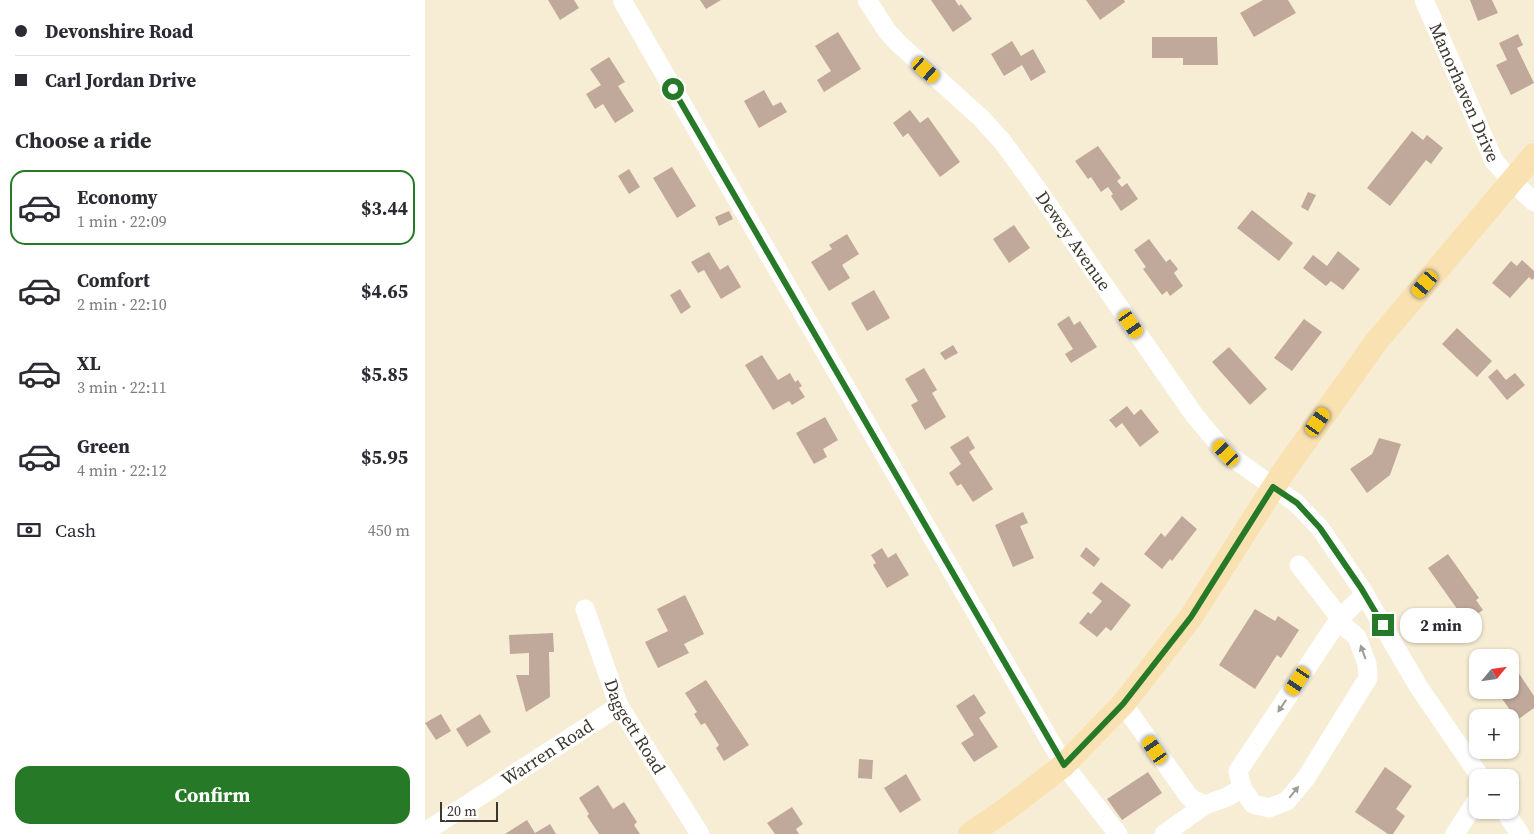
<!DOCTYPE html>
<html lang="en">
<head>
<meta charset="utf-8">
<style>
  :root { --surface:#fff; --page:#f7f7f7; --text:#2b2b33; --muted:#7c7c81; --line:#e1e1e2; --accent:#267a27 }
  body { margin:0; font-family:"Source Serif 4",serif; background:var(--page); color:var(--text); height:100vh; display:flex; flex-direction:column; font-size:19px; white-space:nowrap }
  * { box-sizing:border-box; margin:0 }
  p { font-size:16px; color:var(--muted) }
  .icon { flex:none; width:28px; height:28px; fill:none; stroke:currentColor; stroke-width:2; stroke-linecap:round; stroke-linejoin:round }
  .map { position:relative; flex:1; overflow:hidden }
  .drawer { display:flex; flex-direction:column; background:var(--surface); width:425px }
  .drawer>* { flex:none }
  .hud { display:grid; align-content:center; height:110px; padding:0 15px; background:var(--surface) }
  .needle { width:32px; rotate:61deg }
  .fabs { position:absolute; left:1044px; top:649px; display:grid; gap:10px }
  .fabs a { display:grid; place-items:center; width:50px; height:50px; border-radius:10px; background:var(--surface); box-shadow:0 1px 4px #0004; font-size:25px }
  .scale { position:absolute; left:15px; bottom:12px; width:58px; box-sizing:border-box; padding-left:5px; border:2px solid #3c382e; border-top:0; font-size:14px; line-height:18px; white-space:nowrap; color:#3c382e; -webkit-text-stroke:4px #fff; paint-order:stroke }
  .end { position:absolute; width:22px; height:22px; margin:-11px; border:6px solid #267a27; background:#fff; box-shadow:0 0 0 2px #fff }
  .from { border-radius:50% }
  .bubble { position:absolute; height:35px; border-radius:15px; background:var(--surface); box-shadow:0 1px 4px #0004; font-size:16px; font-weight:700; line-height:35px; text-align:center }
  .car { position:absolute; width:15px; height:30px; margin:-15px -8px; border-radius:6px; box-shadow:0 0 4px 1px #0007; background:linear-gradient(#f5c518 24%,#345 0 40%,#f5c518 0 76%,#345 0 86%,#f5c518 0) }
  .hud b { display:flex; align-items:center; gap:18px; height:48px; font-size:19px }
  .hud b+b { border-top:1px solid var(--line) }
  .hud i { width:12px; height:12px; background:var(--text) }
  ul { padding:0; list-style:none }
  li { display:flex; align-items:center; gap:15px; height:75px; margin:0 10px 8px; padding:0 5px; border:2px solid transparent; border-radius:15px }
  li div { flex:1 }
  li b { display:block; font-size:19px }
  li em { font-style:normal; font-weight:700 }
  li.on { border-color:var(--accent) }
  li>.icon { width:45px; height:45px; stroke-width:1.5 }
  h2 { padding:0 15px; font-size:22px; line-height:60px }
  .pay { display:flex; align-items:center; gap:12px; height:55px; padding:0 15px; font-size:19px }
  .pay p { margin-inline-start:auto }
  .cta { display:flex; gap:10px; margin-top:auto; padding:10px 15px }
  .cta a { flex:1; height:58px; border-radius:15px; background:var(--accent); color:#fff; font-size:20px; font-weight:700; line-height:58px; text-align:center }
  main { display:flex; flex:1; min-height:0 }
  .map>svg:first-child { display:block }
  .building { fill:#c0a89a }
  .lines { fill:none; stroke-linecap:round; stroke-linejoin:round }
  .minor { stroke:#fff; stroke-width:19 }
  .major { stroke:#f9e1b2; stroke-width:24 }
  .oneway { fill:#9e9c96 }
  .route { stroke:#267a27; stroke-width:6 }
  .labels { text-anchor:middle; stroke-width:4.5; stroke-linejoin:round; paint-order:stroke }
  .street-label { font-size:18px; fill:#3c382e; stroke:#fff }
</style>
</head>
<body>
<main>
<section class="drawer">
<div class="hud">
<b><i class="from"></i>Devonshire Road</b>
<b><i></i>Carl Jordan Drive</b>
</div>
<h2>Choose a ride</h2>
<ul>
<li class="on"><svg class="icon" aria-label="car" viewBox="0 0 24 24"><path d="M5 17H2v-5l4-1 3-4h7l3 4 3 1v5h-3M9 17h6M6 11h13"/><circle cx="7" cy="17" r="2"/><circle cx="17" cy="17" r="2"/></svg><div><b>Economy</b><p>1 min · 22:09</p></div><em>$3.44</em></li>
<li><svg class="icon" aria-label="car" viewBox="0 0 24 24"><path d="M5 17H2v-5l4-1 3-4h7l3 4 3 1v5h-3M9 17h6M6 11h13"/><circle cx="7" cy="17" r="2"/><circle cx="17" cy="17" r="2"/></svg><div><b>Comfort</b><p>2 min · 22:10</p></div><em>$4.65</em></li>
<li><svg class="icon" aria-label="car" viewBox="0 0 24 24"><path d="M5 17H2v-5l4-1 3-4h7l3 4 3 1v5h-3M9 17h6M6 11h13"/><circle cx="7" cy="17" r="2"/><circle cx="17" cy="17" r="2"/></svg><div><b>XL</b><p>3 min · 22:11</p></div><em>$5.85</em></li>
<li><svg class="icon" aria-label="car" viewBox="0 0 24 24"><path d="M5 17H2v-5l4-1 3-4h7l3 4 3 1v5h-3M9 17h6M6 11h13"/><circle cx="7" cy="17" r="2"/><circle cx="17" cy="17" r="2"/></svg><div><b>Green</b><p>4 min · 22:12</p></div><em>$5.95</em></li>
</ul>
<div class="pay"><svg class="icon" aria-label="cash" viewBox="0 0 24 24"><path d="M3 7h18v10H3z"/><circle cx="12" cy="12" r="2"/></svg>Cash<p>450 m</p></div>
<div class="cta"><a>Confirm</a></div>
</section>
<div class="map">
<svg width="1109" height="834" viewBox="0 0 1109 834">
  <rect width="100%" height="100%" fill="#f7edd4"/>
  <path class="building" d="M123 0H149L154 8 135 20Z
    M275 0H296L281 9Z
    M506 0H530L534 6 536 4 547 19 528 32Z
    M661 0H699L700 2 675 20Z
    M838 0H863L871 13 829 37 815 13Z
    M1045 0H1067L1073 13 1053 21Z
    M413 32 436 69 399 92 392 80 406 71 390 46Z
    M1093 34 1098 45 1092 48 1109 83 1086 95 1071 65 1082 60 1074 43Z
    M727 37H792L793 65H758V58H727Z
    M587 41 596 56 608 49 621 72 606 81 597 65 579 76 566 54Z
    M184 57 200 82 193 86 209 111 190 123 178 104 170 109 161 94 176 85 165 69Z
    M339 90 348 106 356 102 362 112 334 128 319 101Z
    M485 110 495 123 503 117 535 162 515 177 483 133 478 137 468 123Z
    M987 131 998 140 1002 135 1018 148 1006 164 1001 160 965 206 942 188Z
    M673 146 696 178 692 181 697 187 702 183 713 199 696 211 686 196 688 194 683 187 676 192 666 177 663 179 650 161Z
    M247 167 271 206 252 218 228 178Z
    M204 169 215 187 204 194 193 176Z
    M883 192 891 195 883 211 876 207Z
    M827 210 868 243 854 261 812 228Z
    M304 211 308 219 294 226 290 217Z
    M589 225 605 248 584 263 568 239Z
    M422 234 434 254 417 265 425 278 404 291 386 262 407 249 404 245Z
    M724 239 741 262 745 259 753 269 749 273 758 286 745 296 742 291 737 295 718 269 721 267 709 250Z
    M913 251 935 269 918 290 906 281 901 286 878 268 888 255 902 266Z
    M284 252 295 270 303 265 316 287 296 299 279 270 273 273 266 262Z
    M1097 260 1109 271V278L1107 280 1104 277 1085 298 1067 283 1086 261 1092 266Z
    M255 289 266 307 256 314 245 295Z
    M449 290 465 318 442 331 426 303Z
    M644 316 649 325 655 321 672 347 646 363 640 354 648 349 632 324Z
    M879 319 897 332 867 371 849 358Z
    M1032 328 1067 361 1052 377 1017 344Z
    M528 345 533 353 520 360 515 353Z
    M804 347 842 389 825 405 787 362Z
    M337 355 353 380 365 373 370 382 373 380 377 386 374 388 380 397 367 405 364 401 348 410 320 365Z
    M499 368 512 390 507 393 521 417 500 430 486 405 493 401 480 379Z
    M1072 369 1081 380 1090 373 1100 385 1082 400 1063 377Z
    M702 406 709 415 716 409 734 432 715 447 697 423 691 428 684 420Z
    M400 417 413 440 398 449 402 457 389 464 371 433Z
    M543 436 550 448 544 452 568 489 548 502 536 484 532 486 524 473 536 464 525 447Z
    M954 438 976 444 965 475 942 493 925 469 947 454Z
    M598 512 603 523 595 526 609 558 588 567 570 525Z
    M757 516 772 529 747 561 745 559 737 569 719 554 736 533 740 537Z
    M661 547 675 559 669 567 655 556Z
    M457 548 463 558 471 553 484 575 462 588 448 565 451 563 446 555Z
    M1023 554 1054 598 1051 600 1058 610 1044 620 1037 611 1035 613 1003 568Z
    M676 582 706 605 686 631 681 627 672 637 654 623 663 612 666 614 677 601 667 593Z
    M260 595 279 634 259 644 264 653 233 668 220 642 243 631 232 609Z
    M830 609 850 621 853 616 874 630 856 658 852 655 830 689 794 665Z
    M128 633 129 652H124L125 697 101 712 91 675H104V653L85 654 84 635Z
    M1085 660 1109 696V708L1092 720 1071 690H1085Z
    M281 680 324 745 299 761 291 748 294 745 280 723 276 725 269 714 272 712 260 693Z
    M549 694 561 713 554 718 573 747 549 762 536 743 549 735 531 706Z
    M16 714 26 731 11 740 0 723Z
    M55 714 66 732 42 747 31 729Z
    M434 759 448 760 447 779 433 778Z
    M960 767 987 786 971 809 980 816 968 834H963L930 812Z
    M723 772 737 793 697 820 682 799Z
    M481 774 496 800 475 813 459 788Z
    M173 785 188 809 199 802 212 822 209 825 215 834H174L162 816 164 814 154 798Z
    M367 807 378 824 371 829 374 834H350L342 823Z
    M102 820 110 833 125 824 131 834H80Z"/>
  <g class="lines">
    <g class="minor">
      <path id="s1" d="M442 0 462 31 473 43 556 118 577 141 610 186 770 416 801 453 871 503 895 528 936 588 993 686 1056 778"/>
      <path id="s2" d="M999 0 1069 161 1087 181 1109 202"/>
      <path d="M198 2 639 765 693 834"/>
      <path d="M874 565 915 618"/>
      <path id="s3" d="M160 609 194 706 275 834"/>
      <path d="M913 621 932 637 942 664 943 678 881 778 862 801 844 808 828 804 817 788 813 771 915 618 940 594"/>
      <path d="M698 704 765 798 780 805 802 797 817 788"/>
      <path d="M1079 810 1095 834"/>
      <path id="s4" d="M0 832 194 706"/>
      <path d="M739 834 780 805"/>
      <path d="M1030 834 1052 800"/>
    </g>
    <path class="major" d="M545 834 587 805 639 765 698 704 766 617 859 471 951 342 1109 155"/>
  </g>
  <defs><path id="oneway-solid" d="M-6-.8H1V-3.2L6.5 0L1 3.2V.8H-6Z" transform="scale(1.25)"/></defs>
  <g class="oneway">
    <use href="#oneway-solid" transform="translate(938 652) rotate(-110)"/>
    <use href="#oneway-solid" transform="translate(857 706) rotate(124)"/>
    <use href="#oneway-solid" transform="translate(869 792) rotate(-51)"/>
  </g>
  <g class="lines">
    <path class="route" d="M248 89 639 765 698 704 766 617 848 487 872 503 895 528 936 588 958 625"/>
  </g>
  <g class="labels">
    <g class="street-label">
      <text dy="6" stroke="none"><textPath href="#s2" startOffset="101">Manorhaven Drive</textPath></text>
      <text dy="6" stroke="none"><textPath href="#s1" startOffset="319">Dewey Avenue</textPath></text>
      <text dy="6" stroke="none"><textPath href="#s3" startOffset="128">Daggett Road</textPath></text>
      <text dy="6" stroke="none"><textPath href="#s4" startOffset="146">Warren Road</textPath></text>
    </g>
  </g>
</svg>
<div class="fabs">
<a><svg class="needle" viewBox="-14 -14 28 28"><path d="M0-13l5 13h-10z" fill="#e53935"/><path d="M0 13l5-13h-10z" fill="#7c7c81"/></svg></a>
<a>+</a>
<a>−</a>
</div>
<div class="scale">20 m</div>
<i class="end from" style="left:248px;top:89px"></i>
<i class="end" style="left:958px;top:625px"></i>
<div class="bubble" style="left:975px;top:608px;width:82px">2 min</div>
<i class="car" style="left:501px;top:70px;rotate:131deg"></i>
<i class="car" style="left:1000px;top:284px;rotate:220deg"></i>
<i class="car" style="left:706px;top:324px;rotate:145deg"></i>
<i class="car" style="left:893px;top:422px;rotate:35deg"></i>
<i class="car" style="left:801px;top:453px;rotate:317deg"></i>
<i class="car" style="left:873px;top:681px;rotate:214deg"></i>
<i class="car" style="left:730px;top:750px;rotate:325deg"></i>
</div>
</main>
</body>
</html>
